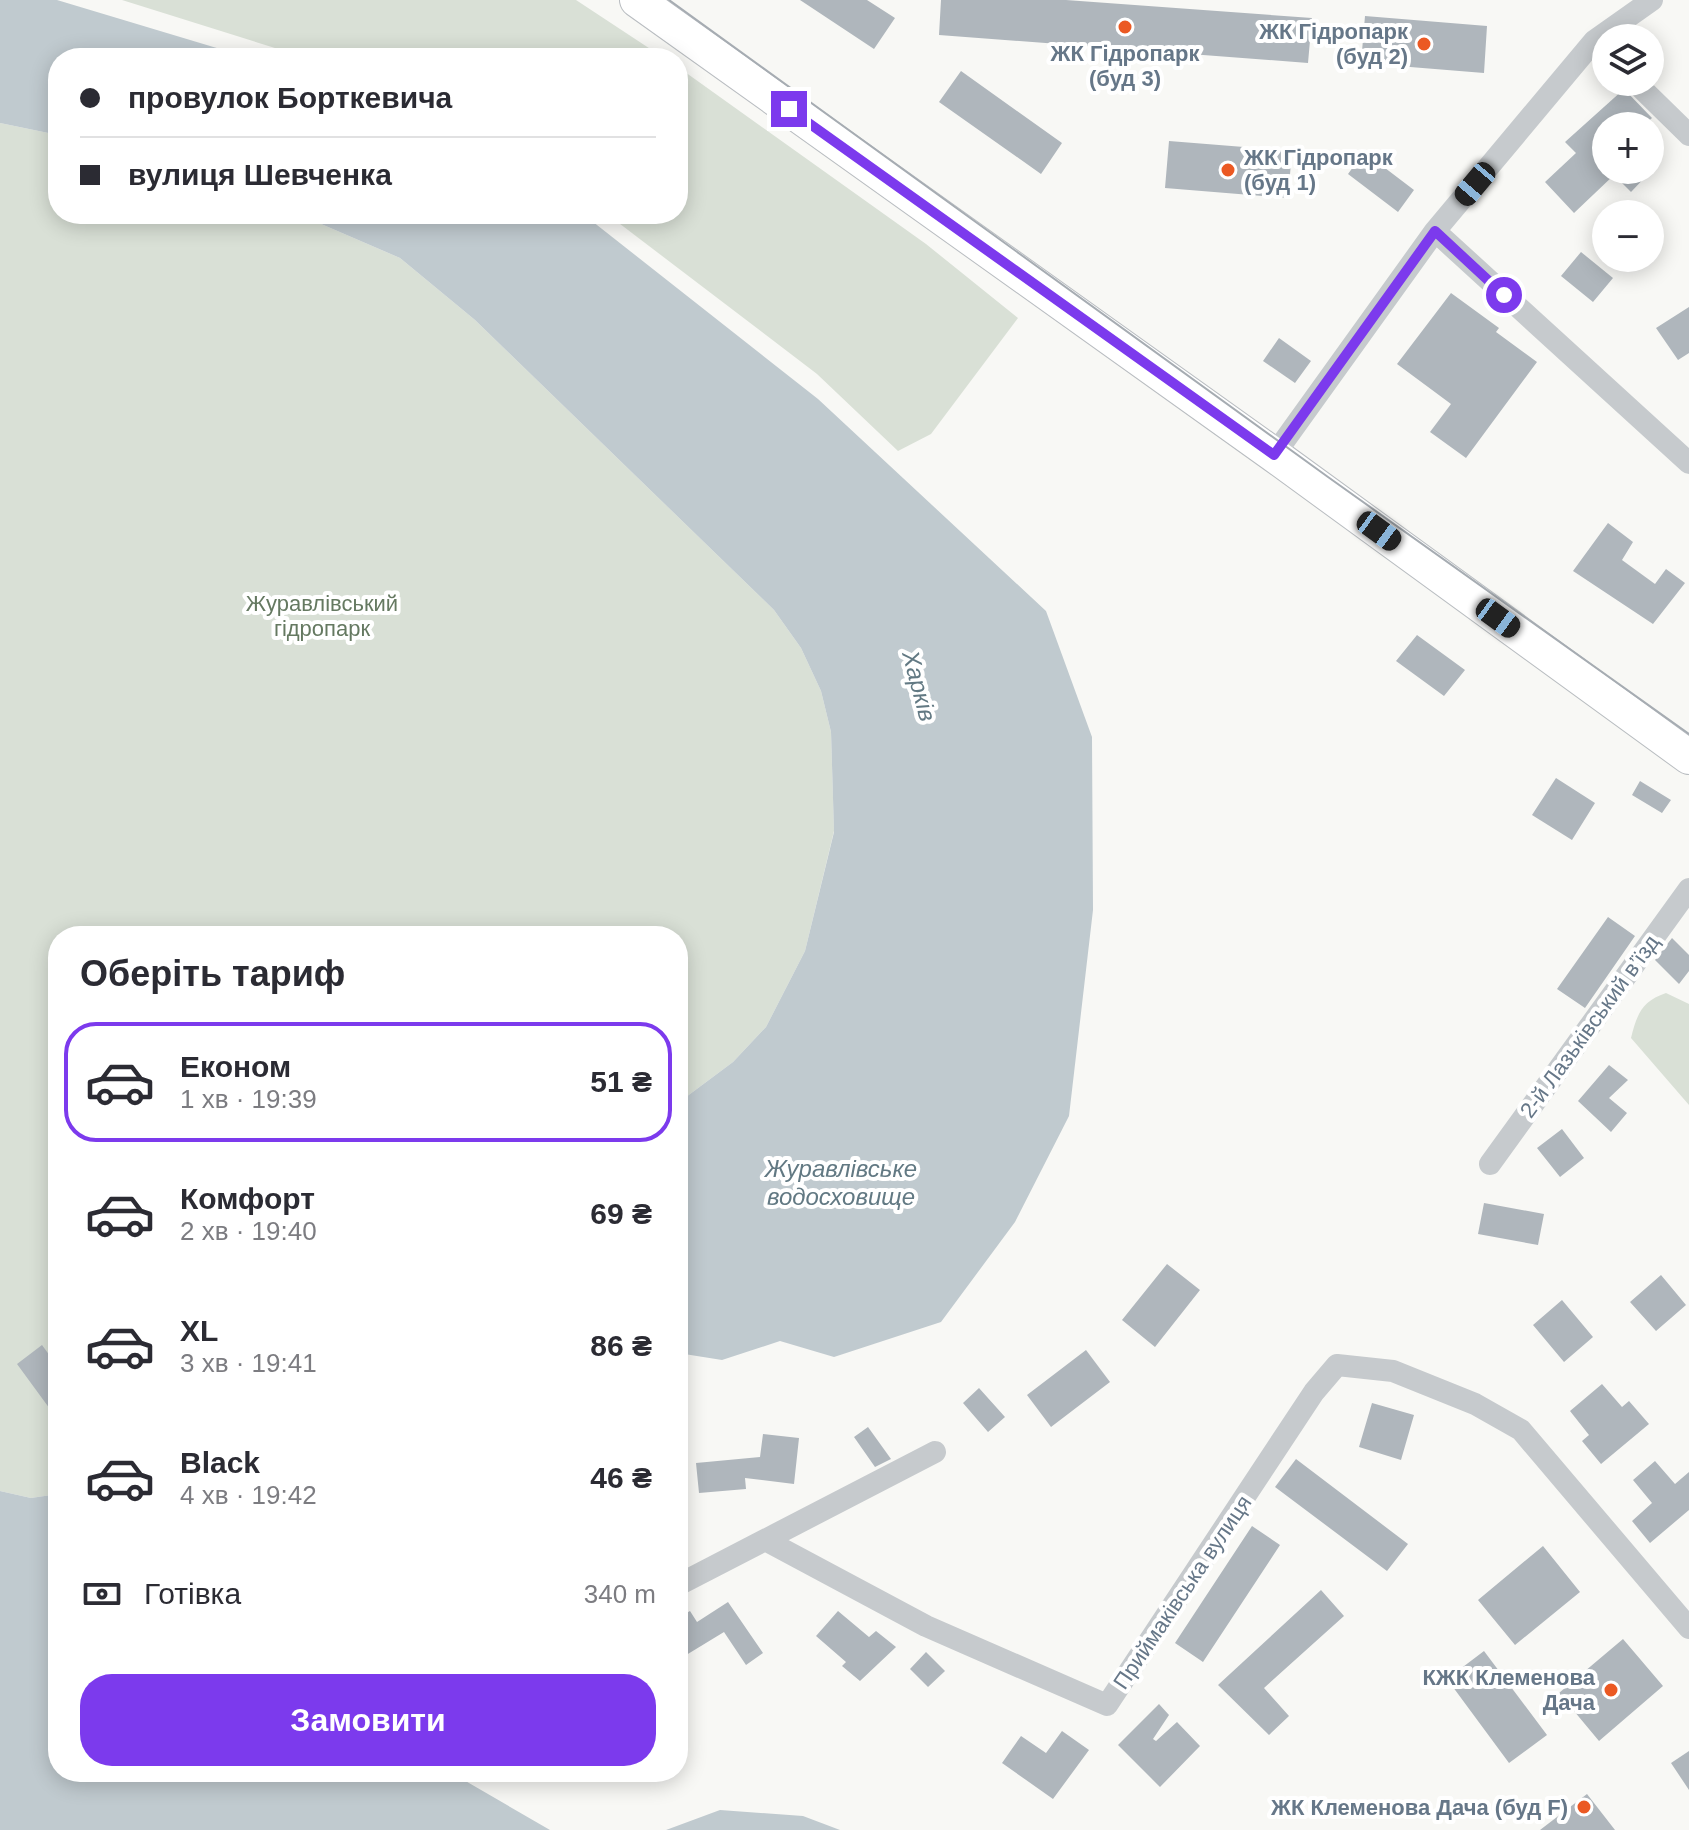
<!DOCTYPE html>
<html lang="uk">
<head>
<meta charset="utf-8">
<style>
  :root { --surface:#fff; --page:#f2f2f3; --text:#2b2b33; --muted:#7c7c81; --line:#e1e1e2; --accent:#7c3aed }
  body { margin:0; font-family:Arial,sans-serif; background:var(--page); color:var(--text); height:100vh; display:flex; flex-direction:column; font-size:30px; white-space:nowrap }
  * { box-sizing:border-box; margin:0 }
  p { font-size:26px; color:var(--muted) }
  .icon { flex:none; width:44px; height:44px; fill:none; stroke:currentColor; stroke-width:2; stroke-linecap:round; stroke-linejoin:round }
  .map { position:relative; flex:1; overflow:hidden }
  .details { position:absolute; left:48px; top:926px; width:640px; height:856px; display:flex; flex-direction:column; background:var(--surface); border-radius:32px; box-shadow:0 4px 20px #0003 }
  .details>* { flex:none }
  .guide { position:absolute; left:48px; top:48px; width:640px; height:176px; border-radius:32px; box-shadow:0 4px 20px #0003; display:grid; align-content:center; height:176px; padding:0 32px; background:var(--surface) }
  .buttons { position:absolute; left:1592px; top:24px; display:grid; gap:16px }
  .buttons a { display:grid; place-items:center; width:72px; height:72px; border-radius:50%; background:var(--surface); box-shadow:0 4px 20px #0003; font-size:40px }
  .end { position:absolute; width:36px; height:36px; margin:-18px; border:10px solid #7c3aed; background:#fff; box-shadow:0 0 0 4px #fff }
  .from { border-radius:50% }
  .car { position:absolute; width:24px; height:48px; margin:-24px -12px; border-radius:10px; box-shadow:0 0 6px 2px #0007; background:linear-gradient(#222 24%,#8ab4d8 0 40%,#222 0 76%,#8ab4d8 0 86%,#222 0) }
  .guide b { display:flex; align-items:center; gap:28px; height:76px; font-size:30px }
  .guide b+b { border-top:2px solid var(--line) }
  .guide i { width:20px; height:20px; background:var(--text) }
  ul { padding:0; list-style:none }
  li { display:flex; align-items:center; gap:24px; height:120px; margin:0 16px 12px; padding:0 16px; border:4px solid transparent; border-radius:32px }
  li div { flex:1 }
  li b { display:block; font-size:30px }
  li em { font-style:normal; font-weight:800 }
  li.on { border-color:var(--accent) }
  li>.icon { width:72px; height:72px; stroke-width:1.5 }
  h2 { padding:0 32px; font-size:36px; line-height:96px }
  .pay { display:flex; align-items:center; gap:20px; height:88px; padding:0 32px; font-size:30px }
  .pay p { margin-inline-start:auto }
  .primary-button { display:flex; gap:16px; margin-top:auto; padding:16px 32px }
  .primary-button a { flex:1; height:92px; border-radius:32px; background:var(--accent); color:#fff; font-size:32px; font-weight:800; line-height:92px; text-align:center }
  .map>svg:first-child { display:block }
  .green { fill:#d9e0d6 }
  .water { fill:#c0cacf }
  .building { fill:#afb6bc }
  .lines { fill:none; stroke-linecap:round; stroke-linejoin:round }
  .primary-casing { stroke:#b9bdc1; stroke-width:36 }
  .street { stroke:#c6cacd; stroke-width:22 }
  .primary { stroke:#fff; stroke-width:34 }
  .tram { stroke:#a6acb2; stroke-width:2 }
  .route { stroke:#7c3aed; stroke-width:10 }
  .poi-dot { fill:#eb5923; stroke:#fff; stroke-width:3 }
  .labels { text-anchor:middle; stroke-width:8; stroke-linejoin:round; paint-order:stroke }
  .poi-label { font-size:22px; font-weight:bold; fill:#678; stroke:#fff; text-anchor:end }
  .park-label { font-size:22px; fill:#657961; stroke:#fff }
  .street-label { font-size:22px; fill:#678; stroke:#fff }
  .water-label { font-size:24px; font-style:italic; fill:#627983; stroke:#fff }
</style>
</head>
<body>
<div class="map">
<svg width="1689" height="1830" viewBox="0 0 1689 1830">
  <rect width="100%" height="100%" fill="#f8f8f5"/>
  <path class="green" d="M122 0H576L664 58H307Z
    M678 67 926 244 1018 318 931 434 898 451 817 374 607 214H678Z
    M0 123 58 135V214H298L400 258 475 320 774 610 801 648 821 691 831 732 834 831 805 951 766 1027 733 1062 678 1103V936H58V1494L31 1498 0 1491Z
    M1666 993 1689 1004V1105L1631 1038C1637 1014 1642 1001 1666 993Z"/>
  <path class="water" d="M0 0H57L250 58H58V135L0 123Z
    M298 214H583L818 399 1046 611 1092 737 1093 910 1069 1116 1015 1222 941 1322 834 1357 780 1341 722 1360 678 1353V1103L733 1062 766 1027 805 951 834 832 831 732 821 691 801 648 774 610 475 320 400 258Z
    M0 1491 31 1498 58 1494V1772H450L550 1830H0Z
    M720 1810 803 1816 840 1830H666Z"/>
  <path class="building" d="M800 0H867L895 18 874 49Z
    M941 0H1066L1312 18 1308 63 939 35Z
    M1365 16 1487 26 1484 73 1361 63Z
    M961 71 1062 143 1041 174 939 102Z
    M1624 89 1652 118 1643 126H1606V170H1652L1631 192 1614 175 1574 213 1545 182 1576 153 1565 142Z
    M1169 141 1292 151 1288 198 1165 188Z
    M1364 152 1414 190 1398 212 1348 174Z
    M1581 252 1613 278 1593 302 1561 276Z
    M1451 293 1499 328 1496 332 1537 362 1466 458 1430 432 1451 404 1397 364Z
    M1689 307V353L1678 360 1656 328Z
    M1279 338 1311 361 1295 383 1263 361Z
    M1608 523 1633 542 1622 560 1655 584 1666 569 1685 583 1653 624 1573 571Z
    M1417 635 1465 670 1444 696 1396 661Z
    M1556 778 1595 803 1572 840 1532 815Z
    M1640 781 1671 800 1662 813 1632 795Z
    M1608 917 1635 936 1585 1008 1557 989Z
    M1672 938 1689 955V971L1679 984 1655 960Z
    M1609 1065 1628 1080 1609 1098 1627 1113 1611 1132 1578 1101Z
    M1562 1129 1584 1158 1560 1177 1537 1148Z
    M1484 1203 1544 1214 1538 1245 1478 1234Z
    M1167 1264 1200 1290 1155 1347 1122 1320Z
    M1661 1275 1686 1305 1656 1331 1630 1302Z
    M1562 1300 1593 1337 1564 1362 1533 1325Z
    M42 1345 58 1367V1420L17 1364Z
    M1086 1350 1110 1382 1051 1427 1027 1395Z
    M1602 1384 1622 1407 1629 1401 1649 1424 1601 1464 1582 1441 1589 1435 1570 1411Z
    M979 1388 1005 1417 988 1432 963 1403Z
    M1372 1403 1414 1415 1401 1460 1359 1447Z
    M868 1427 891 1459 875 1467 854 1437Z
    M763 1434 799 1438 794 1484 745 1478 746 1489 699 1493 696 1463 760 1457Z
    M1296 1459 1408 1544 1387 1571 1275 1487Z
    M1655 1461 1675 1484 1689 1472V1510L1650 1543 1632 1521 1652 1503 1633 1480Z
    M1252 1526 1280 1545 1203 1662 1175 1643Z
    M1543 1546 1580 1592 1515 1645 1478 1600Z
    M1321 1590 1344 1616 1264 1688 1289 1716 1269 1735 1218 1685Z
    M728 1602 763 1653 746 1665 724 1632 678 1660V1618L690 1611 697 1622Z
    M838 1611 869 1637 876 1631 896 1647 860 1681 842 1666 846 1662 816 1636Z
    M1623 1639 1663 1686 1599 1741 1559 1693Z
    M1484 1651 1547 1735 1509 1763 1447 1679Z
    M926 1652 945 1671 928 1687 910 1669Z
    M1159 1704 1169 1715 1153 1739 1156 1741 1177 1722 1200 1746 1160 1787 1118 1745Z
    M1062 1731 1089 1750 1053 1799 1002 1763 1021 1736 1046 1753Z
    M1689 1751V1790L1671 1763Z
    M1587 1794 1615 1830H1540Z"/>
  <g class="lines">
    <g class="primary-casing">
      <path id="primary" d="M637 0 1274 455 1689 757"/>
    </g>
    <path class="street" d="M1635 82 1689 135
      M1435 231 1689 463
      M1274 455 1435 231 1594 41 1652 0
      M1490 1164 1689 889
      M765 1540 926 1626 1107 1705 1314 1392 1337 1365 1393 1371 1475 1404 1521 1430 1689 1628
      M678 1585 935 1452"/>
    <use href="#primary" class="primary"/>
    <path class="tram" d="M669 0 1328 477 1689 734"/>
  </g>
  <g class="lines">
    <path class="route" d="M789 109 1274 455 1435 231 1504 295"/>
  </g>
  <g class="poi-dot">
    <circle cx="1125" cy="27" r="8"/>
    <circle cx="1424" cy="44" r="8"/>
    <circle cx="1228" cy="170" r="8"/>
    <circle cx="1611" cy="1690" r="8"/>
    <circle cx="1584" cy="1807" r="8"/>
  </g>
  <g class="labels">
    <g class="poi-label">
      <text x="1408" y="39">ЖК Гідропарк<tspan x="1408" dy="25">(буд 2)</tspan></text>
      <text x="1125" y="61" text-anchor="middle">ЖК Гідропарк<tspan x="1125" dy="25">(буд 3)</tspan></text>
      <text x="1244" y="165" text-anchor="start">ЖК Гідропарк<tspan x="1244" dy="25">(буд 1)</tspan></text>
      <text x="1595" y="1685">КЖК Клеменова<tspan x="1595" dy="25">Дача</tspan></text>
      <text x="1568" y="1815">ЖК Клеменова Дача (буд F)</text>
    </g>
    <g class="park-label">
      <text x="322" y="611">Журавлівський<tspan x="322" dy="25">гідропарк</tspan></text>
    </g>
    <g class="street-label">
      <text transform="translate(1589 1026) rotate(-54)" y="8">2-й Лазьківський в’їзд</text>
      <text transform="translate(1182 1592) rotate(-56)" y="8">Приймаківська вулиця</text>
    </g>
    <g class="water-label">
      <text transform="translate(919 686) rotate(75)" y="8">Харків</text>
      <text x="841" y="1177">Журавлівське<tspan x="841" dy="28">водосховище</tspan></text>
    </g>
  </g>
</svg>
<div class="buttons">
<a><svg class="icon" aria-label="layers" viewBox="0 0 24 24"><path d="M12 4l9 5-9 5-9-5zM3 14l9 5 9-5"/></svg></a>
<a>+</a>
<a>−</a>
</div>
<i class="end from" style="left:1504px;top:295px"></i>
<i class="end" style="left:789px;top:109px"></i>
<i class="car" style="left:1475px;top:184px;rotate:220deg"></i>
<i class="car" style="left:1379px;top:531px;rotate:126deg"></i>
<i class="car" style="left:1498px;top:618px;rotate:126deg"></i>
<div class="guide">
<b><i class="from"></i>провулок Борткевича</b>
<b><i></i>вулиця Шевченка</b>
</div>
<section class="details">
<h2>Оберіть тариф</h2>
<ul>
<li class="on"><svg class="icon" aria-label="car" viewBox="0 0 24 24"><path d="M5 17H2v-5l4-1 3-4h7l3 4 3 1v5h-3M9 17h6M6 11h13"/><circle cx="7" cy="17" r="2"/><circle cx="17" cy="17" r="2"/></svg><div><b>Економ</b><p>1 хв · 19:39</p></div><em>51 ₴</em></li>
<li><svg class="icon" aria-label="car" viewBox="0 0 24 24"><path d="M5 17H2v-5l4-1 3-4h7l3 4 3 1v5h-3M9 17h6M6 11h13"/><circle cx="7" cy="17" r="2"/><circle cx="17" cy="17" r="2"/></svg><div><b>Комфорт</b><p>2 хв · 19:40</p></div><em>69 ₴</em></li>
<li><svg class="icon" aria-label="car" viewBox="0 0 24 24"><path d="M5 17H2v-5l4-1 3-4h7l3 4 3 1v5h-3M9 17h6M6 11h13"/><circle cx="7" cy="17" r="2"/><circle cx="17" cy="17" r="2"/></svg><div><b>XL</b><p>3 хв · 19:41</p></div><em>86 ₴</em></li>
<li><svg class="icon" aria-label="car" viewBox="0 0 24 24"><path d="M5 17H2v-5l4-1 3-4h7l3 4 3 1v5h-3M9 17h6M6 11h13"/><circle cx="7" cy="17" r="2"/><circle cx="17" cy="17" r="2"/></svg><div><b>Black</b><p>4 хв · 19:42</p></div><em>46 ₴</em></li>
</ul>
<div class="pay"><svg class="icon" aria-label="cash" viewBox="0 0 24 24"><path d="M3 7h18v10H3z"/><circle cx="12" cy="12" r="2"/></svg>Готівка<p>340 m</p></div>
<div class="primary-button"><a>Замовити</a></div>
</section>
</div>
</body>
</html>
